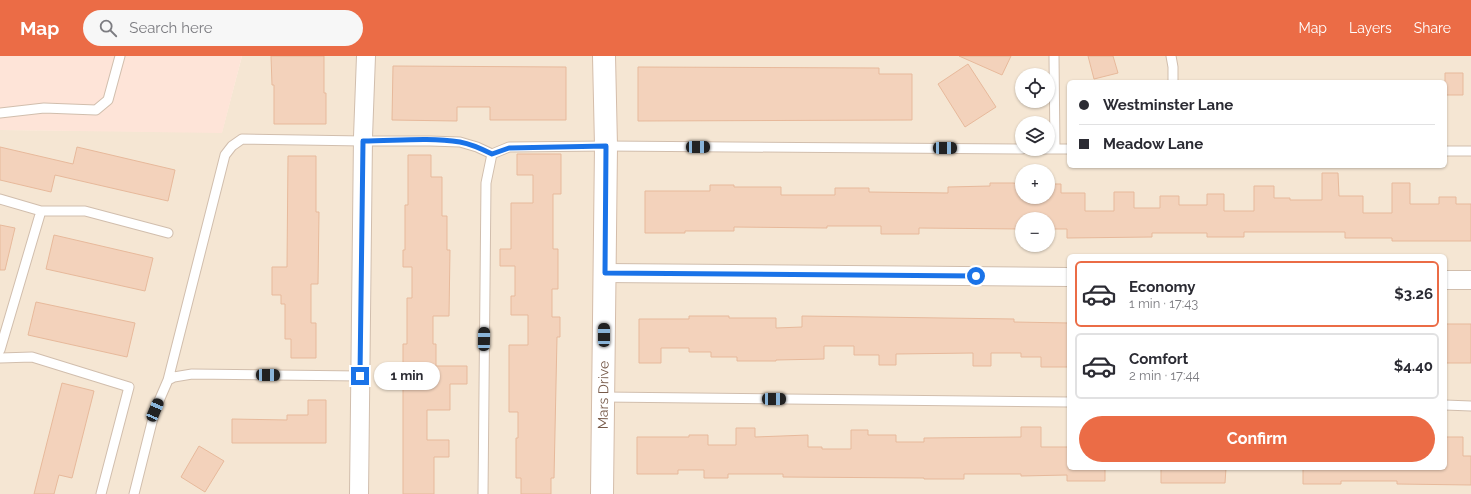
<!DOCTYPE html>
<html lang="en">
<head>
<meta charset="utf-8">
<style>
  :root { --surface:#fff; --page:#f7f7f7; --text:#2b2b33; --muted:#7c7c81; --line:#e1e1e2; --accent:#eb6c46 }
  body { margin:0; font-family:Raleway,sans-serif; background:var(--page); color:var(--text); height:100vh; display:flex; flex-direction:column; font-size:15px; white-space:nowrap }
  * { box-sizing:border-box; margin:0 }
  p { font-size:13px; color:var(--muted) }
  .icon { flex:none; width:22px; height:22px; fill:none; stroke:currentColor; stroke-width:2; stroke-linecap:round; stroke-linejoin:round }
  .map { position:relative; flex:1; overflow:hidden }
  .details { position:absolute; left:1067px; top:198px; width:380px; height:216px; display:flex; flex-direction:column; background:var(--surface); border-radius:6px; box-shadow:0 1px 3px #0004 }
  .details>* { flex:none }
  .hud { position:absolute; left:1067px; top:24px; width:380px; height:88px; border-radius:6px; box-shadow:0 1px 3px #0004; display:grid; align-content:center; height:88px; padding:0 12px; background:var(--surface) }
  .controls { position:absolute; left:1015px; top:12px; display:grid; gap:8px }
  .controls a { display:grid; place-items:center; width:40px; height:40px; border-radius:50%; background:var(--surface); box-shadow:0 1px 3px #0004; font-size:20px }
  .end { position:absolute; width:18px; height:18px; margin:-9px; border:5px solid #1a73e8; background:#fff; box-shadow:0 0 0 2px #fff }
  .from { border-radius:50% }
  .bubble { position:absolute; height:28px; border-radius:14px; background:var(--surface); box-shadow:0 1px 3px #0004; font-size:13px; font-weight:700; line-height:28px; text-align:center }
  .car { position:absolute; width:12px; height:24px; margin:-12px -6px; border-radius:5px; box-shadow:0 0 3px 1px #0007; background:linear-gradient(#222 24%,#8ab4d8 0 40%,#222 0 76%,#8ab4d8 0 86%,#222 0) }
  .hud b { display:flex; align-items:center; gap:14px; height:38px; font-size:15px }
  .hud b+b { border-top:1px solid var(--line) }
  .hud i { width:10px; height:10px; background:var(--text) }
  ul { padding:7px 0 0; list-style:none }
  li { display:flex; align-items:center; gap:12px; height:66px; margin:0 8px 6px; padding:0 4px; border:2px solid var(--line); border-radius:6px }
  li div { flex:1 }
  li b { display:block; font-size:15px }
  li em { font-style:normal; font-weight:700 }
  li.current { border-color:var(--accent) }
  li>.icon { width:36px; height:36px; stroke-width:1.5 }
  .cta { display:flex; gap:8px; margin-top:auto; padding:8px 12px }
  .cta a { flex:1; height:46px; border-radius:24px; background:var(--accent); color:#fff; font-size:16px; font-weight:700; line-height:46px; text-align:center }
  header { display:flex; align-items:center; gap:24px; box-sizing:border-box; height:56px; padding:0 20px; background:var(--accent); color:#fff }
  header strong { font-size:19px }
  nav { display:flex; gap:22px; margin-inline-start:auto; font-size:14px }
  .search { width:280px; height:36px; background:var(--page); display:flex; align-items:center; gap:10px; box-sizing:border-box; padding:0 14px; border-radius:22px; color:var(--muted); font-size:15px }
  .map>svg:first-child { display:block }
  .residential { fill:#f5e6d3; fill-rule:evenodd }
  .commercial { fill:#fee4d8 }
  .building { fill:#f3d2bb; stroke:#e7b99b }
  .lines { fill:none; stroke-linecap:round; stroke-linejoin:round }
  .lane-casing { stroke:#d1bead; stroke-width:11 }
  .street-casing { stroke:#d1bead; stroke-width:20 }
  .secondary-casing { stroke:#d4bdaa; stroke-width:24 }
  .lane { stroke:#fff; stroke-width:9 }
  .street { stroke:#fff; stroke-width:18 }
  .secondary { stroke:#fff; stroke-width:22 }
  .route { stroke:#1a73e8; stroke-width:5 }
  .labels { text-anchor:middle; stroke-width:3; stroke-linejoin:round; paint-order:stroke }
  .street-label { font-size:14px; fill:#775a49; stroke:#fff8ec }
</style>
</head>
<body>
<header>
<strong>Map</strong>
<div class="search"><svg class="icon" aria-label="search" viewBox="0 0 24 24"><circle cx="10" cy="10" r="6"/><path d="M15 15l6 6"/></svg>Search here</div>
<nav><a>Map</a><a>Layers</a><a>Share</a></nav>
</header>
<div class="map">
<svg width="1471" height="438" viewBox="0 0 1471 438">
  <rect width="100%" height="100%" fill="#fdf4e5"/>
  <path class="residential" d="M242 0H1471V438H0V74L222 76ZM1022 19H1048V45H1022ZM1069 26H1445V110H1069ZM1022 67H1048V93H1022ZM1022 115H1048V141H1022ZM1022 163H1048V189H1022ZM1069 200H1445V412H1069Z"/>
  <path class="commercial" d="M0 0H242L222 77 0 74Z"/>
  <path class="building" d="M271 0H324V37H326V68H274V29H272Z
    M959 0H1011L1002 19Z
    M1088 0H1113L1118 17 1094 23Z
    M968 8 996 51 965 71 938 28Z
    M393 10 566 11V64H490V51H457V65L392 64Z
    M638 11 879 12V18H912V64L638 65Z
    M1445 17H1463V39H1445Z
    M0 91 73 108 77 91 175 114 168 145 55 119 51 136 0 124Z
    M517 98H561V138H553V193H558V233H552V261H560V281H557L554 422H551V438H521V422H516V382H518V356H509V289H528V259H511V240H515V210H500V193H511V147H533V119H517Z
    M408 99H431V121H442V160H447V194H450L449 260H433V288H436V310H467V328H450V354H427V384H449V401H434V438H403V288H407V242H412V211H403V194H405V149H408Z
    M288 100H316V156H319L318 228H311V267H316V302H291V283H285V248H281V239H272V211H287Z
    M1322 117H1338L1339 140H1363V157H1392V127H1410V148H1439V141H1456V148H1471V185H1392V182H1345V176H1244V181H1207V177H1152V181L1067 182V173H1048V163H1022V173L919 172V178H881V170H827V172L734 171V175H685V177H645V135H710V129H734V131H781V139H835V132H869V136L948 137V131L990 130V127H1013L1022 128V141H1048V128H1061V137H1085V155H1114V136H1134V152H1160V140H1179V149H1207V138H1224V155H1254V130H1274V142H1290V144H1322Z
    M0 169 15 172 5 214H0Z
    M54 179 153 202 145 235 46 213Z
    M36 246 135 267 127 301 28 279Z
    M689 260H729V262H776V272L802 271V260L1014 263V266L1069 267V311H1041V301H1021V297H991V310H973V297L896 298V309H879V299H854V290H824V303L776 304V305H737V301H711V296H689V292H661V307H639V263H689Z
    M1445 268H1471V307H1445Z
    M62 327 94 335 72 422 59 419 54 438H34Z
    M308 344H326V387H232V363L287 364V359H308Z
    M1021 371H1041V391H1069V412H1105V425H1067V419L1021 420V418H964V423H924V422L783 421V418H728V422H704V414H678V418H637V381H689V379H708V389H736V372H755V381L808 379V391H822V393H851V374H868V379H896V386H924V382L1021 381Z
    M1445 381H1463V400H1471V429L1397 428V425H1341V428H1303V412H1445Z
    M199 390 224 405 205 436 181 421Z
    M1161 412H1226L1225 427H1161Z"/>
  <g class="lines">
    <g class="lane-casing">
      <path id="lane" d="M1054 0 1055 93
        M1171 0 1173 11V26
        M0 57 44 52 96 54 108 44 120 0
        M1036 93H1069
        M1445 95H1471
        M0 143 41 155H85L168 177
        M0 294 41 155
        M0 302 32 301 129 331 101 438
        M168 324 225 99 232 90 242 83 363 85H430L460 86 477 91 492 98 509 91 606 90 1022 93
        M604 341 1069 346
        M1445 349 1471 350
        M134 438 155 354 168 324 174 321 192 318 360 320
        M483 438 486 127 492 98"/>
    </g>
    <g class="street-casing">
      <path id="street" d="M605 217 1069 221
        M1445 224H1471
        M359 438 363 81 366 0"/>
    </g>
    <g class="secondary-casing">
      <g id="secondary">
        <path id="s1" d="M602 438 606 90 604 0"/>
      </g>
    </g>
    <use href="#lane" class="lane"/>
    <use href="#street" class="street"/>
    <use href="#secondary" class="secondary"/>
  </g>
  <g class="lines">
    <path class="route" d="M360 320 363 85C395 85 428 81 460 86 471 88 482 93 492 98L509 92 606 90 605 217 976 220"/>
  </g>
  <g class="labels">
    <g class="street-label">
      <text dy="5" stroke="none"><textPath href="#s1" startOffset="99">Mars Drive</textPath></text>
    </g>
  </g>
</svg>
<div class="controls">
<a><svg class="icon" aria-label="locate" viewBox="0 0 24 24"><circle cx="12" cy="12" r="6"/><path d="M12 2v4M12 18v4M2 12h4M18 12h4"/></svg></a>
<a><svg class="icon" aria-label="layers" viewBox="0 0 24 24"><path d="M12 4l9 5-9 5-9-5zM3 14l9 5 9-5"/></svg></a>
<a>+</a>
<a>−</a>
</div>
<i class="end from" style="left:976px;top:220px"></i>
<i class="end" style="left:360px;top:320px"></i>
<div class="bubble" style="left:374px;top:306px;width:66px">1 min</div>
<i class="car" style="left:698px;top:91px;rotate:90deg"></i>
<i class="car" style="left:945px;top:92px;rotate:90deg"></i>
<i class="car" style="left:604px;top:279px;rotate:0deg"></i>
<i class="car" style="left:484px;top:283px;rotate:1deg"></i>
<i class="car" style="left:268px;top:319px;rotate:91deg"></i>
<i class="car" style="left:774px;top:343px;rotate:90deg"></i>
<i class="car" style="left:155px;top:354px;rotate:23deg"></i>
<div class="hud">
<b><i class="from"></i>Westminster Lane</b>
<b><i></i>Meadow Lane</b>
</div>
<section class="details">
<ul>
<li class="current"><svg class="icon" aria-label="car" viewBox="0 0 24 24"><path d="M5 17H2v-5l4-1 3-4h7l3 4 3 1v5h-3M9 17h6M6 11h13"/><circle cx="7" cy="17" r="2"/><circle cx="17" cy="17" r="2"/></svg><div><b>Economy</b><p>1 min · 17:43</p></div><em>$3.26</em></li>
<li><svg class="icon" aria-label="car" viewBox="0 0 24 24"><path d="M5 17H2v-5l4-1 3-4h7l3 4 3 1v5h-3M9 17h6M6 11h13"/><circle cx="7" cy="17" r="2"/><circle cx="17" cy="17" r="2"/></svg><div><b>Comfort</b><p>2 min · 17:44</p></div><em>$4.40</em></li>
</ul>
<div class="cta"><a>Confirm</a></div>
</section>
</div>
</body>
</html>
